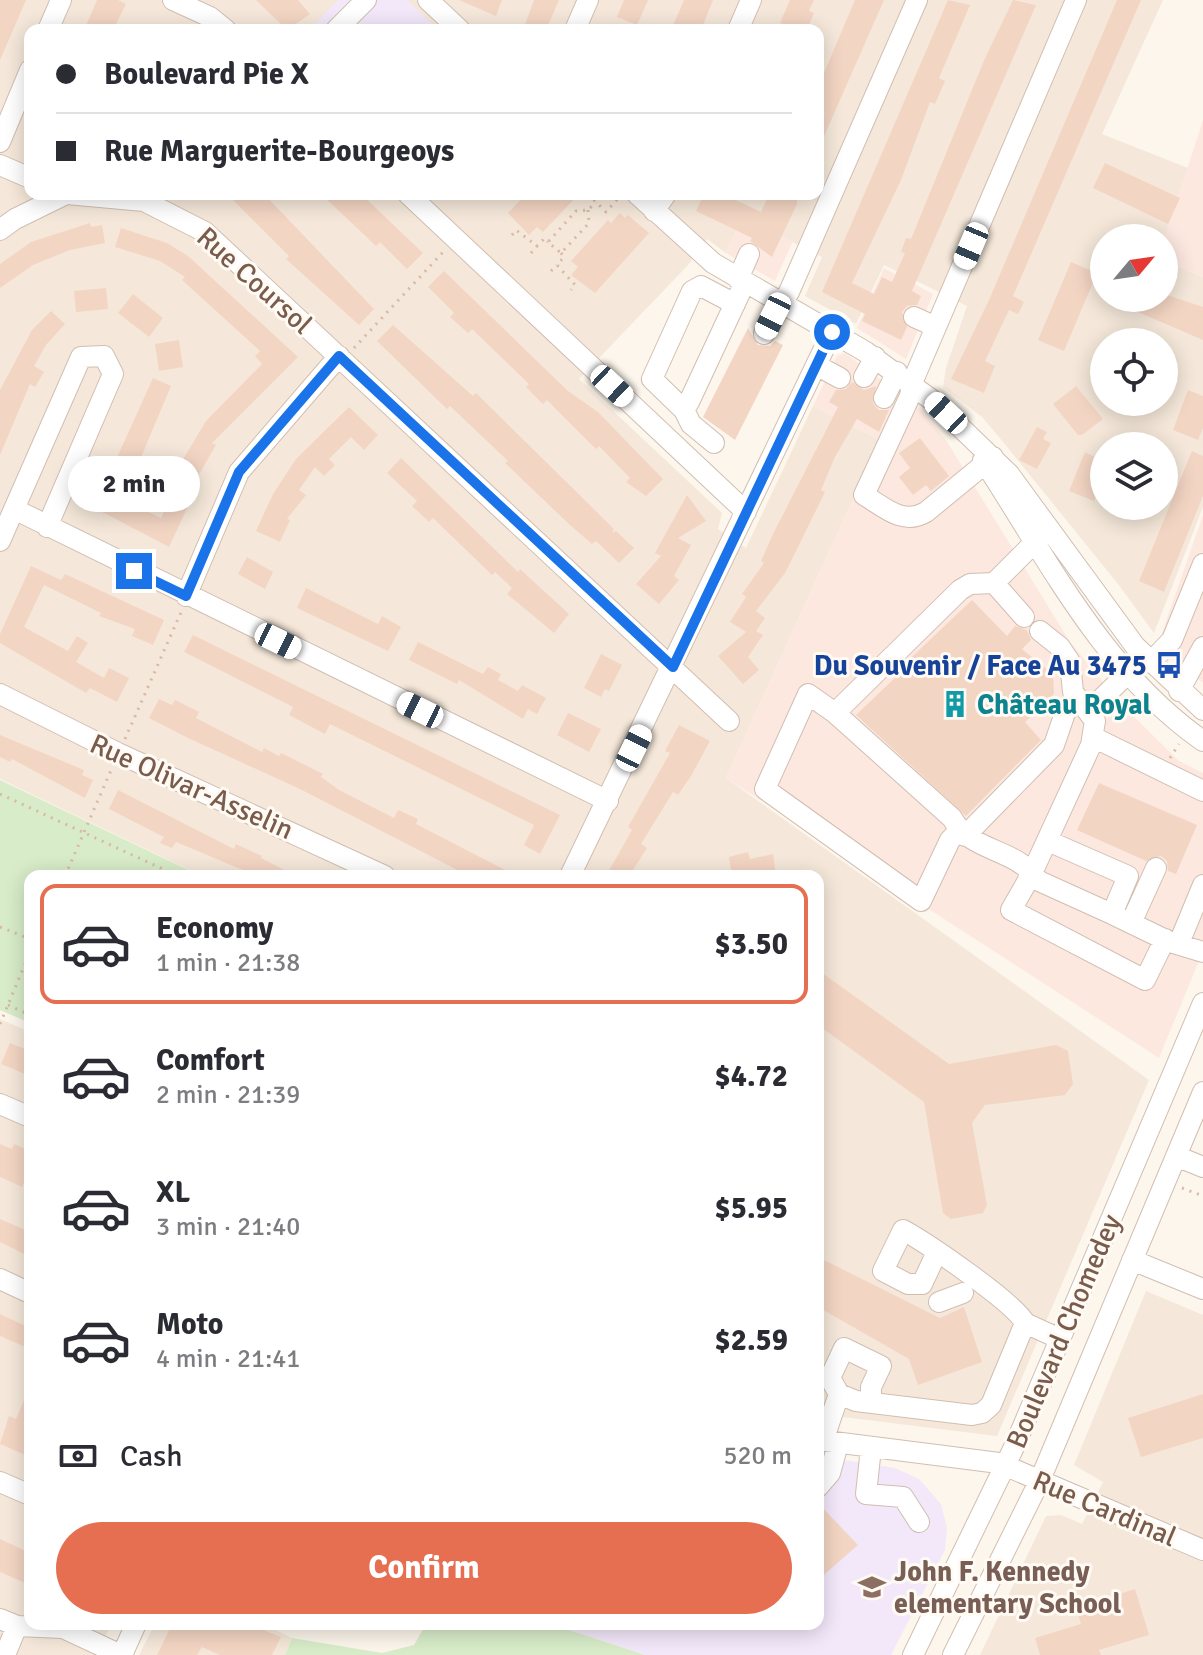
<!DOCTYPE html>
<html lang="en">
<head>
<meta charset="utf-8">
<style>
  :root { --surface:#fff; --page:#f2f2f3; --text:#2b2b33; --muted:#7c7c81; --line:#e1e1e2; --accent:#e76f51 }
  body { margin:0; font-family:Signika,sans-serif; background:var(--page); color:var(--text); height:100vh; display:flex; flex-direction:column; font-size:30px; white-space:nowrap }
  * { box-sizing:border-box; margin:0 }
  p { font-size:26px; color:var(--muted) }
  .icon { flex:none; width:44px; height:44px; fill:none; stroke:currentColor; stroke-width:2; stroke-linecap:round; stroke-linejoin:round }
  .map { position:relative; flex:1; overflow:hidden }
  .drawer { position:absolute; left:24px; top:870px; width:800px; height:760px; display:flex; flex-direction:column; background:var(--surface); border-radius:16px; box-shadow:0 4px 20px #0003 }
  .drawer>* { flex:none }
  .hud { position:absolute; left:24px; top:24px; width:800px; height:176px; border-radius:16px; box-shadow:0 4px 20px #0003; display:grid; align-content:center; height:176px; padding:0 32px; background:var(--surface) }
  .needle { width:52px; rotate:61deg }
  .controls { position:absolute; left:1090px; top:224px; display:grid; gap:16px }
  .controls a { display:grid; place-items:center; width:88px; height:88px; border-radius:50%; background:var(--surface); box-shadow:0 4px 20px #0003; font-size:40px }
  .end { position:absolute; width:36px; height:36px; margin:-18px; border:10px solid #1a73e8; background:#fff; box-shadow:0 0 0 4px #fff }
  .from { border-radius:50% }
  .bubble { position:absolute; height:56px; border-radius:28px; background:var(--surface); box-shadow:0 4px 20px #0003; font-size:26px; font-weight:700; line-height:56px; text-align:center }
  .car { position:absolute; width:24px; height:48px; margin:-24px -12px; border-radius:10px; box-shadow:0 0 6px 2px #0007; background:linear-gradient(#fff 24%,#345 0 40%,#fff 0 76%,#345 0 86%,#fff 0) }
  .hud b { display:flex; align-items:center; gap:28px; height:76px; font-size:30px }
  .hud b+b { border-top:2px solid var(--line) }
  .hud i { width:20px; height:20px; background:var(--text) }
  ul { padding:14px 0 0; list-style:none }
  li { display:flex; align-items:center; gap:24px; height:120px; margin:0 16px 12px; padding:0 16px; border:4px solid transparent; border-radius:16px }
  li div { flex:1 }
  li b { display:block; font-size:30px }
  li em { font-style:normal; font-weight:700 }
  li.selected { border-color:var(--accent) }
  li>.icon { width:72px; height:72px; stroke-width:1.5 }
  .pay { display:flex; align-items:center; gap:20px; height:88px; padding:0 32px; font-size:30px }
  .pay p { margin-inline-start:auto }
  .button { display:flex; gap:16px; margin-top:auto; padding:16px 32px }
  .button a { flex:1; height:92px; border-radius:48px; background:var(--accent); color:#fff; font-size:32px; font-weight:700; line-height:92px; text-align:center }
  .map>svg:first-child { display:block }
  .residential { fill:#f5e8da; fill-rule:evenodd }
  .commercial { fill:#fde8e0 }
  .education { fill:#f3e8fa }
  .green { fill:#d8ecc9 }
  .building { fill:#f3d5c3 }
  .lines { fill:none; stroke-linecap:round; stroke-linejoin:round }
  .minor-casing { stroke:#d1beb0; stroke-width:22 }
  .path { stroke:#d9b8a5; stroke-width:3; stroke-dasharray:2 6; stroke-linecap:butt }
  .minor { stroke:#fff; stroke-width:20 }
  .route { stroke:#1a73e8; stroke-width:10 }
  .labels { text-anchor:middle; stroke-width:6; stroke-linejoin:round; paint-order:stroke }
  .street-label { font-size:28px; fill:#7a5c4d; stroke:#fffaf3 }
  .transit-label { font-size:28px; font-weight:bold; fill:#164399; stroke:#fffaf3; text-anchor:end }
  .culture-label { font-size:28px; font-weight:bold; fill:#0d838f; stroke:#fffaf3; text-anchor:start }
  .education-label { font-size:28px; font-weight:bold; fill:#785e54; stroke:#fffaf3; text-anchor:start }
</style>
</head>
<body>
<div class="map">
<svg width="1203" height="1655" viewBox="0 0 1203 1655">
  <rect width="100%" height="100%" fill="#fdf6ec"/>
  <path class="residential" d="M0 0H1163L1102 134 1188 168 1164 240 1104 238V298H1164V260L1203 277V507L1154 633 1118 584 999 437 982 417 943 387 946 368 967 306 884 265 856 324 805 296 822 257 742 217 726 253 707 239 689 264 579 379 722 513 718 529 746 548 813 406 880 440 726 778 1149 1080 997 1436 818 1414V876H202L0 779ZM30 30H818V194H30ZM1104 342H1164V402H1104ZM1104 446H1164V506H1104Z
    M0 1019 30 1032V1624H112L95 1655H0Z
    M1146 1291 1203 1315V1655H980L1046 1516 1061 1515 1082 1524 1103 1482 1074 1465Z
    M155 1624H263L292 1638 285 1655H139Z"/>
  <path class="commercial" d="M1203 120V277L1164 260V240Z
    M742 217 793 241 775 281 726 253Z
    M884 268 933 294 906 359 857 328Z
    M845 353 920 409 946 440 1070 642 1121 704 1179 761 1203 773V951L1159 1058 726 778 880 440 813 406 837 356Z
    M1203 515V683L1157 647Z"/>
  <path class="education" d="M338 0H407L438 30H309Z
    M818 1456 895 1468 919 1479 941 1504 947 1528 945 1550 891 1655H645L551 1624H818Z"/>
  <path class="green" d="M0 780 201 876H30V1023L0 1010Z
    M426 1624H551L645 1655H285L292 1638 382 1653 414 1645Z"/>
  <path class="building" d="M0 0H26L0 60Z
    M97 0H118L126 4 113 30H84Z
    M256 0H298L310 14 287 30Z
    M459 0H502L496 16Z
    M534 0H559L546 30H523Z
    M624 0H648L637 25 617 17Z
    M684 0H713L701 30H671Z
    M790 0H814L809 11 814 13 807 30 780 23Z
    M855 0H884L818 150V87Z
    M948 0 970 5 939 78 945 81 935 104 930 102 901 180 852 283 874 294 882 277 892 282 905 253 901 252 906 238 911 239 985 58 1013 0 1036 5 912 291 921 296 917 305 907 306 902 312 907 327 901 340 862 321 865 314 822 292Z
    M1117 0H1141L1013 296 1024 302 1018 314 1009 310 985 361 995 366 984 393 951 379 989 300Z
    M1105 163 1180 198 1168 224 1093 188Z
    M227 194H264L374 309 359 325 286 259 289 256Z
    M321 194H361L423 253 407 269 380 242 376 246Z
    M526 194H579L543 232 537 227 529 235 508 213Z
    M704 194H723L761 212 768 197 774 199 777 194 797 199V204L772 257 750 241 752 238 696 211Z
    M620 213 625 218 628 215 649 233 595 293 571 275 578 267 571 261 608 220 611 223Z
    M90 223 91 227 102 225 105 243 70 250 33 265 0 288V264L31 242Z
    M121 228 167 243 188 256 298 357 212 443 216 445 194 483 198 485 169 547 91 506 110 473 153 378 171 386 123 500 161 518 187 463 182 461 206 421 262 364 255 356 260 351 182 280 185 277 160 261 115 247Z
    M1071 262 1097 273 1064 351 1038 340Z
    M444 271 568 391 598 412 663 479 646 496 626 482 630 478 599 446 596 449 547 400 543 404 526 387 529 384 472 329 468 333 450 317 454 313 428 287Z
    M106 288 108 309 76 312 74 291Z
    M133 294 163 318 149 337 118 313Z
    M1164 294 1203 307V340L1131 309 1136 298H1164Z
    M51 311 65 324 46 345 34 366 44 372 35 387 30 384 0 455V390L32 330Z
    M393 325 473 396 476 393 614 529 612 533 616 531 634 548 619 563 596 541 592 544 571 526 505 463 508 461 450 406 447 409 377 341Z
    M748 328 758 345 770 346 775 341 783 345 735 440 703 417Z
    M179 340 183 367 159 371 155 344Z
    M852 382 864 390 876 386 873 404 879 410H889L879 432 857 419 835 457 821 490 825 492 798 547 785 573 756 611 765 618 756 631 763 635 748 657 759 670 743 684 718 656 746 632 730 622 746 597 742 594 764 563 761 561 773 534 838 407 829 402 836 390 846 389Z
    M1076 386 1103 419 1082 435H1078L1053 404Z
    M1188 390 1203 396V428L1198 440 1173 430Z
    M349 407 378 435 364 450 351 437 329 459 335 465 324 476 315 467 299 490 306 495 287 519 290 520 280 542 256 531 273 494 296 459Z
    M1037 427 1047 432 1043 439 1051 443 1037 469 1019 460Z
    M920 438 949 476 931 491 926 485 913 495 899 477 910 468 899 453Z
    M1192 451 1203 456V496L1164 592 1139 581Z
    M1085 452 1104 462V478L1094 501 1069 491Z
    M401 458 518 572 520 569 569 614 554 633 507 594 512 588 495 572 492 575 433 518 429 522 412 506 417 501 387 473Z
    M687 495 706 521 678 538 691 545 674 576 679 580 659 604 636 584 661 556 655 553Z
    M247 557 273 572 265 589 238 574Z
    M31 566 61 580 65 574 164 620 153 645 132 636 135 629 99 616 101 613 44 585 24 627 68 651 77 636 88 643 76 662 104 678 109 668 129 678 117 702 90 688 86 693 0 643V634Z
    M306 588 378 624 382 616 401 627 388 651 297 608Z
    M972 600 1007 636 1015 626 1027 630 1031 640 1022 649 1053 674 1054 694 1025 722 1041 740 966 816 856 715 899 674 897 671Z
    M193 635 560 815 540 854 524 845 534 825 330 724 325 734 289 715 293 707 184 652Z
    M418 642 483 674 488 667 501 674 498 680 518 691 522 685 546 698 537 714 528 709 523 719 459 680 457 684 409 660Z
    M601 654 622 665 609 691 605 689 601 697 584 688Z
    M159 699 172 705 175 700 199 712 196 718 262 752 264 748 279 756 281 753 323 774 321 777 339 790 394 818 398 810 418 819 416 824 517 876H469L302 790 186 737 149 718Z
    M568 713 601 729 589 752 557 735Z
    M679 725 710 741 691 776 678 795 673 792 641 844 647 848 629 876H606L632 830 628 827 670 753 665 751Z
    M0 735 84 770 82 775 93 780 85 798 12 759 10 762 0 757Z
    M1099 783 1197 825 1176 874 1168 871 1167 861 1161 856 1146 861 1077 830Z
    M118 790 234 849 236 844 262 856 261 858 296 876H257L176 842 172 848 160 843 164 837 109 809Z
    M748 852 750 859 773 854 776 876H732L729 857Z
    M818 970 949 1064 1056 1045 1068 1051 1073 1084 1065 1095 985 1105 972 1123 987 1205 983 1213 951 1219 943 1213 924 1102 818 1025Z
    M10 1043 30 1051V1076L1 1064Z
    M0 1144 12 1149 14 1144 30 1151V1180L26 1178 22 1187 0 1177Z
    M0 1219 30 1232V1257L0 1242Z
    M818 1257 940 1318 964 1307 982 1362 918 1385 909 1359 818 1307Z
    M0 1314 30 1328V1349L0 1336Z
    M30 1386V1457L0 1444 9 1416 16 1419Z
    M1203 1394V1438L1141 1457 1128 1418Z
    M818 1503 858 1545 818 1580Z
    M0 1539 30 1553V1585L0 1572Z
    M1135 1589 1149 1635 1099 1650 1101 1655H1040L1035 1638 1081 1624 1076 1608Z
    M172 1624H248L281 1637 272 1655H220L202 1647 197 1655H157Z"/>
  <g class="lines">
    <g class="minor-casing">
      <path id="minor" d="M173 0 210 17 226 30
        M428 0 460 30
        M48 30 61 0
        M336 30 366 0
        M575 30 588 0
        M738 30 751 0
        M0 142 30 70
        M0 165 30 178
        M67 194 144 201 205 232 729 721
        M408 194 746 512
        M637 194 713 263 866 352 932 400 1009 474 1135 646 1203 710
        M654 211 666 194
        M0 230 15 219 66 194
        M738 279 749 254
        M735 304 701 286 692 291 652 379 684 410 689 402 745 282
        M914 317 936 327
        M764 334 789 292 917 0
        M816 365 840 378
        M864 377 875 357
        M884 398 897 372
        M684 410 691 424 714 443
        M993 457 926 512C903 526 884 507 864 495L910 396 912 383 1076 0
        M983 460C1049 561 1103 671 1203 741
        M14 509 608 801
        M0 541 81 357 104 356 113 374 47 527
        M994 583 1044 533
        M186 596 239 472 339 356
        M1024 617 994 583 970 584 960 590 835 713 952 818C969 850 1009 848 1032 873L1091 745 1095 721 1073 692 1070 662 1060 647 1040 631
        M1150 663 1172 640 1203 564
        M1179 691 1203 647
        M0 694 118 753 385 876
        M1090 710 1126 675
        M835 713 808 694 765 789 921 901 950 840 959 831
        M1093 737 1203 791
        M965 836 1054 745 1065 713 1077 699
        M1048 841 1128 876 1112 914 1170 942 1203 952
        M570 876 832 332
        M1112 914 1039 881 1032 873 1011 910 1145 980 1165 939
        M1131 923 1156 868
        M1179 943 1203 885
        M0 1104 30 1117
        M1176 1156 1203 1167
        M937 1252 922 1284H908L883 1271 903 1230C927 1243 1015 1303 1025 1323
        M1132 1260 1203 1289
        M0 1279 30 1293
        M939 1302 963 1293
        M839 1394 830 1378 844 1348 881 1366 871 1387V1403
        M818 1440 999 1463 1203 1550
        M823 1441 839 1394 856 1401 972 1415 982 1413 991 1405 1025 1323 1060 1339
        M871 1448 866 1494 903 1497 919 1522
        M0 1482 30 1495
        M818 1487 830 1473 838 1444
        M0 1619 17 1626 63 1628 121 1655
        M5 1655 17 1626
        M122 1655 136 1624
        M913 1655 1015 1445 1203 1003
        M953 1655 1040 1480 1203 1092"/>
    </g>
    <path class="path" d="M588 194 606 212 621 195
      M588 210 589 223 561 253 548 242 576 211 588 210 596 202
      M512 235 516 230 537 246 545 238 548 242
      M531 253 537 246
      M561 253 564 257 557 265 575 285 571 290
      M551 271 557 265
      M354 348 444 251
      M125 739 182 610
      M1170 758 1179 744
      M0 794 178 876
      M65 876 112 768
      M0 927 30 939
      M8 1005 30 1015
      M0 1024 30 952
      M1182 1188 1203 1196"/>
    <use href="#minor" class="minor"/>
  </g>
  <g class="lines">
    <path class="route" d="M134 571 186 596 239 472 339 356 673 667 832 332"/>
  </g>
  <defs>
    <g id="bus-bare" transform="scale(2.16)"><path d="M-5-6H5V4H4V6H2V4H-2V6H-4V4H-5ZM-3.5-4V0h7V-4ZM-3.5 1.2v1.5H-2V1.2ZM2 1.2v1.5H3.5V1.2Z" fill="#1a4fb4" stroke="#fffaf3" stroke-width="2.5" paint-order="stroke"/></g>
    <g id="building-bare" transform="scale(2.16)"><path d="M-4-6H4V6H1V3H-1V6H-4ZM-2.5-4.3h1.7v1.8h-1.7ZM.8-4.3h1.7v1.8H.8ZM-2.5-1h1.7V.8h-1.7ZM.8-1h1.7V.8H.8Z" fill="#0f9aa8" stroke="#fffaf3" stroke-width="2.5" paint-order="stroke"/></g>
    <g id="school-bare" transform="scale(2.16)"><path d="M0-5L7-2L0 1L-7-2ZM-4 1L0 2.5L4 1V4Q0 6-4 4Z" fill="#8d6e63" stroke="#fffaf3" stroke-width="2.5" paint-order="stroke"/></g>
  </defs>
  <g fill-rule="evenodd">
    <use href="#bus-bare" x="1169" y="665"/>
    <use href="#building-bare" x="955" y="704"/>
    <use href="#school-bare" x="872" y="1587"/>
  </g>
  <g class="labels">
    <g class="street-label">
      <text transform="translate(255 280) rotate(42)" y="10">Rue Coursol</text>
      <text transform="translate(192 786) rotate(24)" y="10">Rue Olivar-Asselin</text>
      <text transform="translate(1063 1331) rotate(-67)" y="10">Boulevard Chomedey</text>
      <text transform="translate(1105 1508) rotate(23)" y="10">Rue Cardinal</text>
    </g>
    <g class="transit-label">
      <text x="1147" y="675">Du Souvenir / Face Au 3475</text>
    </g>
    <g class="culture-label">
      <text x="977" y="714">Château Royal</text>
    </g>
    <g class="education-label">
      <text x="894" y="1581">John F. Kennedy<tspan x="894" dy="32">elementary School</tspan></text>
    </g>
  </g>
</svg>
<div class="controls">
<a><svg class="needle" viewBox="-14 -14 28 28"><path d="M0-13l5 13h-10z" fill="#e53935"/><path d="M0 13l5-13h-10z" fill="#7c7c81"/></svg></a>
<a><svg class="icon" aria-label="locate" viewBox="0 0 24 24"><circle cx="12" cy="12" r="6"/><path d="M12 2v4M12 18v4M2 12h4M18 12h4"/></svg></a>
<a><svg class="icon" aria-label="layers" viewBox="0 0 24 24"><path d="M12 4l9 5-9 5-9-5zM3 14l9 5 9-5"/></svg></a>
</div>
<i class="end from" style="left:832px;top:332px"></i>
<i class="end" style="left:134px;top:571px"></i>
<div class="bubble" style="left:68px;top:456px;width:132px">2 min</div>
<i class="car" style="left:971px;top:246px;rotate:203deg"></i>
<i class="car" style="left:773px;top:316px;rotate:206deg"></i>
<i class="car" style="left:612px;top:386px;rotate:133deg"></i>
<i class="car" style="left:946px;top:413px;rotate:313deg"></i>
<i class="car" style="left:278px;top:641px;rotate:116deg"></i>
<i class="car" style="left:420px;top:710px;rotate:296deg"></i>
<i class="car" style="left:634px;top:748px;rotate:26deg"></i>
<div class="hud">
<b><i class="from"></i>Boulevard Pie X</b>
<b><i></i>Rue Marguerite-Bourgeoys</b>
</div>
<section class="drawer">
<ul>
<li class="selected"><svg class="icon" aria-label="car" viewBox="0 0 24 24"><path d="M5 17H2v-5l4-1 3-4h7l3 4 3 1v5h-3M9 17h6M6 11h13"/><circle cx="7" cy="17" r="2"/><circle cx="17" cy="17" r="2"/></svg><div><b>Economy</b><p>1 min · 21:38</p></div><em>$3.50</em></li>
<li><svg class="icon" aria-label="car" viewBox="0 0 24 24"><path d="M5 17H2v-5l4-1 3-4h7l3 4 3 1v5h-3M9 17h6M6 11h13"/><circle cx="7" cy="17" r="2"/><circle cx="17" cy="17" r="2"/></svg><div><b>Comfort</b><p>2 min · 21:39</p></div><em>$4.72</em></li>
<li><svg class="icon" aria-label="car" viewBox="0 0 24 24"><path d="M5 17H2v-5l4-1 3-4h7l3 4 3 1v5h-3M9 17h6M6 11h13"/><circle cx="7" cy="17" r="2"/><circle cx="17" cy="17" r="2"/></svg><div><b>XL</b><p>3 min · 21:40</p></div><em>$5.95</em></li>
<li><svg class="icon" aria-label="car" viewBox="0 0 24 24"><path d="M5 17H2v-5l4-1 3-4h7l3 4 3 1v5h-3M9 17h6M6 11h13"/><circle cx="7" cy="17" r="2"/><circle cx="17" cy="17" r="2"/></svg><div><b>Moto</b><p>4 min · 21:41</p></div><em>$2.59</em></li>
</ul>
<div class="pay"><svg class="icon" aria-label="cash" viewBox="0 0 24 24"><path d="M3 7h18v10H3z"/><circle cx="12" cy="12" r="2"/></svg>Cash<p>520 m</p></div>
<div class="button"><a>Confirm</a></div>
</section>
</div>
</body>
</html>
